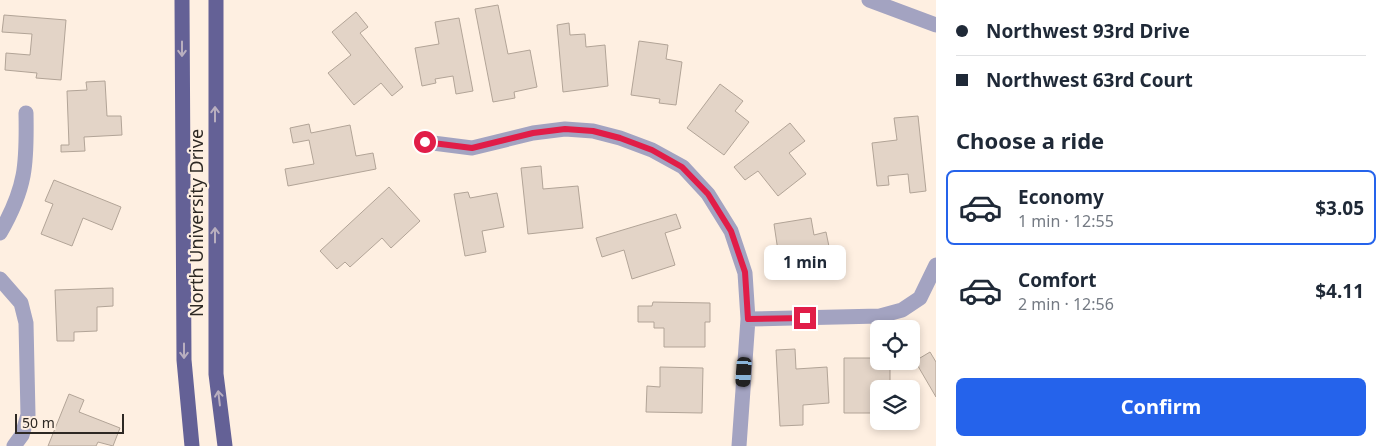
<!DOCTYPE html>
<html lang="en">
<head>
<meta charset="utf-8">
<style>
  :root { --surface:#fff; --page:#f6f6f7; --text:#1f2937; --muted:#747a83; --line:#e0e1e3; --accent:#2563eb }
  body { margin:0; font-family:"Noto Sans",sans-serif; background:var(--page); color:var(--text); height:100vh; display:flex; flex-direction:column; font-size:19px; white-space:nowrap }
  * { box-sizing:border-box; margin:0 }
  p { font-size:16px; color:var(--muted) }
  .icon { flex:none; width:28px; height:28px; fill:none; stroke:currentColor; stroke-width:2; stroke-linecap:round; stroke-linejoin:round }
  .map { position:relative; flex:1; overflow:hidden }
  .panel { display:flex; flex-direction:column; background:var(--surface); width:450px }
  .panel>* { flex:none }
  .top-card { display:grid; align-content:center; height:110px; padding:0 20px; background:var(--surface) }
  .controls { position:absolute; left:870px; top:320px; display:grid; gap:10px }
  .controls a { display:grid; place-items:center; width:50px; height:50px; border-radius:8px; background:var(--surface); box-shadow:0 2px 8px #0003; font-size:25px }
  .scale { position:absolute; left:15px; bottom:12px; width:109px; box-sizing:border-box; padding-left:5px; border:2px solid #2d2823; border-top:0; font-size:14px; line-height:18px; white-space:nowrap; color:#2d2823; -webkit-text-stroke:4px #feefe1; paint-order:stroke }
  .end { position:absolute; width:22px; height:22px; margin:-11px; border:6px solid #e11d48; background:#fff; box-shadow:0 0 0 2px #fff }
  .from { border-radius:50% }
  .bubble { position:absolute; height:35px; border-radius:8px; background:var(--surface); box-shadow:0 2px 8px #0003; font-size:16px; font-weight:700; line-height:35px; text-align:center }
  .car { position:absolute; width:15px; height:30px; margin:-15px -8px; border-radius:6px; box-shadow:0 0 4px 1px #0007; background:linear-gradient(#222 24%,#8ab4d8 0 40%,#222 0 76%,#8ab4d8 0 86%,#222 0) }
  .top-card b { display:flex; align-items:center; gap:18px; height:48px; font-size:19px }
  .top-card b+b { border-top:1px solid var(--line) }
  .top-card i { width:12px; height:12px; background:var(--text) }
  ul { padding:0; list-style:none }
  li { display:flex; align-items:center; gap:15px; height:75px; margin:0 10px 8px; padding:0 10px; border:2px solid transparent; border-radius:8px }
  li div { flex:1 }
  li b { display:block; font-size:19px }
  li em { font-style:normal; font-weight:700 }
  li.active { border-color:var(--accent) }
  li>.icon { width:45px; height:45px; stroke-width:1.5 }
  h2 { padding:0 20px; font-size:22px; line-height:60px }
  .cta { display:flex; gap:10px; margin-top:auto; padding:10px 20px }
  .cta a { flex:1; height:58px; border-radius:8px; background:var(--accent); color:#fff; font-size:20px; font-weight:700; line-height:58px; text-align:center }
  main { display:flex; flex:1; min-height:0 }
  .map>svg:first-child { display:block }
  .building { fill:#e3d4c7; stroke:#b2a497 }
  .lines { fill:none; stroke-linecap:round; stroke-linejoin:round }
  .minor { stroke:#a3a3c1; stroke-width:15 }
  .major { stroke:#646196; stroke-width:15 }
  .oneway { stroke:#b9afbf }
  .route { stroke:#e11d48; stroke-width:6 }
  .labels { text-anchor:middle; stroke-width:4.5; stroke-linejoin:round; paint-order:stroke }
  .street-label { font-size:18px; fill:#2d2823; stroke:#feefe1 }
</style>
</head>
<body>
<main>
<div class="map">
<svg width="936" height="446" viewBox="0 0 936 446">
  <rect width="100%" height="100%" fill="#feefe1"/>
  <path class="building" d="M498 5 508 54 530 50 537 87 514 92 515 98 493 102 475 9Z
    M356 12 368 27 360 33 403 87 392 96 381 83 354 105 328 73 351 55 332 32Z
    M4 15 66 20 61 80 36 78 37 73 5 70 6 53 30 55 32 34 2 32Z
    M459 18 473 91 456 94 453 76 435 79 436 83 422 86 415 48 439 44 435 22Z
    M569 23 570 35 585 34 586 47 605 45 608 86 563 92 557 25Z
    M639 41 668 45 666 59 682 62 676 105 659 103 660 99 631 95Z
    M105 81 107 116H121L122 135 84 137 85 151 61 152V145H69L67 91 87 90 86 82Z
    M720 84 743 101 735 111 749 122 724 155 687 128Z
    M918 116 926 191 910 193 908 174 888 176 889 185 877 186 872 143 897 140 894 118Z
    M790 123 805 141 789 153 806 174 778 196 758 171 745 180 734 167Z
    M309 124 311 133 350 125 356 156 373 153 376 169 288 186 285 169 314 164 309 140 293 143 290 128Z
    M541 166 543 189 578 186 583 228 528 234 521 168Z
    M54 180 121 207 112 230 83 218 72 246 41 234 53 204 45 201Z
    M389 187 420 221 391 248 382 238 350 267 345 262 337 269 320 251Z
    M468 192 470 198 497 193 504 227 482 231 486 252 465 256 454 194Z
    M676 214 681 228 665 233 675 265 632 279 624 250 602 257 596 238Z
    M811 218 814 235 826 232 832 261 776 271 772 252 778 251 774 224Z
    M113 288V306L97 307V331L74 332V341H57L55 290Z
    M653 302 710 303V322H705V347H664V328H654V322H638V306H652Z
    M795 349 796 369 827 367 829 403 803 405V425L780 426 776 350Z
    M930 352 936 362V397L915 361Z
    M844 358H879V361H890V389H879V400H871V413H844Z
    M660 367 703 368 702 413 646 412 647 386 660 387Z
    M69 394 84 400 79 412 120 428 113 446 98 442 96 446H48Z"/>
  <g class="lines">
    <path class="minor" d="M869 0 936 25
      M425 142 472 148 533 133 565 129 593 131 620 138 652 150 683 167 708 194 731 231 745 273 748 319 739 446
      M0 233C26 188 27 164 26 113
      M0 279 21 303 26 323 28 415 22 435 14 446
      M748 319 880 316 902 310 920 298 936 265"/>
    <path class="major" d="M182 0 184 360 192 446
      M216 0V374L225 446"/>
  </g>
  <defs><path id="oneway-shaft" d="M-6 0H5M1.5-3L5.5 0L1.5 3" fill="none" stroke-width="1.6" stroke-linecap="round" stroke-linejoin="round" transform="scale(1.25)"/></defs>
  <g class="oneway">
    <use href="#oneway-shaft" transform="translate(182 49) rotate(90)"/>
    <use href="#oneway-shaft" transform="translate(215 114) rotate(-90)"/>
    <use href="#oneway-shaft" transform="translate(215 235) rotate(-90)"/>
    <use href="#oneway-shaft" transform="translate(184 351) rotate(90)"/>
    <use href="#oneway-shaft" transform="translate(219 398) rotate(-97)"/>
  </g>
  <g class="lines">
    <path class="route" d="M425 142 472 148 533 133 565 129 593 131 620 138 652 150 682 167 708 194 731 231 745 272 748 319 805 318"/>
  </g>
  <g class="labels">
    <g class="street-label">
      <text transform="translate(197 223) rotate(-90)" y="6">North University Drive</text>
    </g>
  </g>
</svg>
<div class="controls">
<a><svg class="icon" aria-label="locate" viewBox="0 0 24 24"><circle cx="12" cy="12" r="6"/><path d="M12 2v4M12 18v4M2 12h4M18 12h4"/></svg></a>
<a><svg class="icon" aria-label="layers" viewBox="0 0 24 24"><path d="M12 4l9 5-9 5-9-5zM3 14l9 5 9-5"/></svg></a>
</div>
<div class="scale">50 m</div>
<i class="end from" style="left:425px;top:142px"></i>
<i class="end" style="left:805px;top:318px"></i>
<div class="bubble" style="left:764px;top:245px;width:82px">1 min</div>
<i class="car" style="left:744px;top:372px;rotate:184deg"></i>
</div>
<section class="panel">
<div class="top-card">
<b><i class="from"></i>Northwest 93rd Drive</b>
<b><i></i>Northwest 63rd Court</b>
</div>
<h2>Choose a ride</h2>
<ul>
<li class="active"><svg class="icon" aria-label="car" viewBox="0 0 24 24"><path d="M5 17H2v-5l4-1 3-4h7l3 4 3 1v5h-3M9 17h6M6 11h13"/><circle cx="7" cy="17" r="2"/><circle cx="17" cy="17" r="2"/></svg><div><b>Economy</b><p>1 min · 12:55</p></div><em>$3.05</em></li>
<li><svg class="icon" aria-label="car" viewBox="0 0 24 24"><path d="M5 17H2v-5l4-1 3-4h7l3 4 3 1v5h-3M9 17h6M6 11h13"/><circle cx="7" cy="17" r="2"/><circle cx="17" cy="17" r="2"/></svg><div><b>Comfort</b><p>2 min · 12:56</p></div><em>$4.11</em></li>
</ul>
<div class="cta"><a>Confirm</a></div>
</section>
</main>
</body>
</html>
